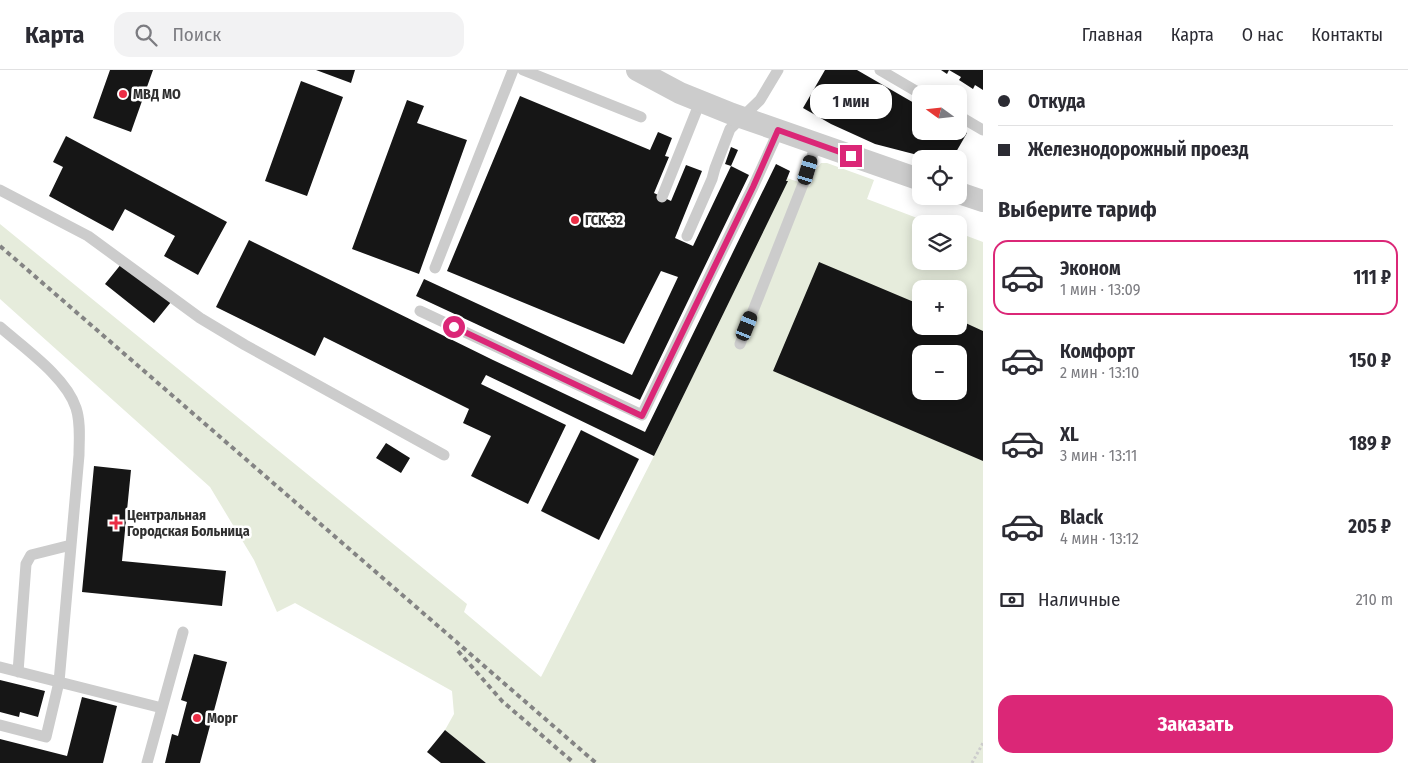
<!DOCTYPE html>
<html lang="ru">
<head>
<meta charset="utf-8">
<style>
  :root { --surface:#fff; --page:#f2f2f3; --text:#2b2b33; --muted:#7c7c81; --line:#e1e1e2; --accent:#db2777 }
  body { margin:0; font-family:"Fira Sans Condensed",sans-serif; background:var(--page); color:var(--text); height:100vh; display:flex; flex-direction:column; font-size:19px; white-space:nowrap }
  * { box-sizing:border-box; margin:0 }
  p { font-size:16px; color:var(--muted) }
  .icon { flex:none; width:28px; height:28px; fill:none; stroke:currentColor; stroke-width:2; stroke-linecap:round; stroke-linejoin:round }
  .map { position:relative; flex:1; overflow:hidden }
  .details { display:flex; flex-direction:column; background:var(--surface); width:425px }
  .details>* { flex:none }
  .hud { display:grid; align-content:center; height:110px; padding:0 15px; background:var(--surface) }
  .needle { width:32px; rotate:285deg }
  .fabs { position:absolute; left:912px; top:15px; display:grid; gap:10px }
  .fabs a { display:grid; place-items:center; width:55px; height:55px; border-radius:10px; background:var(--surface); box-shadow:0 2px 12px #0003; font-size:25px }
  .end { position:absolute; width:22px; height:22px; margin:-11px; border:6px solid #db2777; background:#fff; box-shadow:0 0 0 2px #fff }
  .from { border-radius:50% }
  .bubble { position:absolute; height:35px; border-radius:15px; background:var(--surface); box-shadow:0 2px 12px #0003; font-size:16px; font-weight:700; line-height:35px; text-align:center }
  .car { position:absolute; width:15px; height:30px; margin:-15px -8px; border-radius:6px; box-shadow:0 0 4px 1px #0007; background:linear-gradient(#222 24%,#8ab4d8 0 40%,#222 0 76%,#8ab4d8 0 86%,#222 0) }
  .hud b { display:flex; align-items:center; gap:18px; height:48px; font-size:19px }
  .hud b+b { border-top:1px solid var(--line) }
  .hud i { width:12px; height:12px; background:var(--text) }
  ul { padding:0; list-style:none }
  li { display:flex; align-items:center; gap:15px; height:75px; margin:0 10px 8px; padding:0 5px; border:2px solid transparent; border-radius:15px }
  li div { flex:1 }
  li b { display:block; font-size:19px }
  li em { font-style:normal; font-weight:700 }
  li.active { border-color:var(--accent) }
  li>.icon { width:45px; height:45px; stroke-width:1.5 }
  h2 { padding:0 15px; font-size:22px; line-height:60px }
  .pay { display:flex; align-items:center; gap:12px; height:55px; padding:0 15px; font-size:19px }
  .pay p { margin-inline-start:auto }
  .action { display:flex; gap:10px; margin-top:auto; padding:10px 15px }
  .action a { flex:1; height:58px; border-radius:15px; background:var(--accent); color:#fff; font-size:20px; font-weight:700; line-height:58px; text-align:center }
  header { display:flex; align-items:center; gap:30px; box-sizing:border-box; height:70px; padding:0 25px; background:var(--surface); border-bottom:1px solid var(--line) }
  header strong { font-size:24px }
  nav { display:flex; gap:28px; margin-inline-start:auto; font-size:18px }
  .search { width:350px; height:45px; background:var(--page); display:flex; align-items:center; gap:12px; box-sizing:border-box; padding:0 18px; border-radius:15px; color:var(--muted); font-size:19px }
  main { display:flex; flex:1; min-height:0 }
  .map>svg:first-child { display:block }
  .green { fill:#e6ecdc; fill-rule:evenodd }
  .building { fill:#161616; fill-rule:evenodd }
  .lines { fill:none; stroke-linecap:round; stroke-linejoin:round }
  .path { stroke:#ccc; stroke-width:3; stroke-dasharray:2.5 2.5; stroke-linecap:butt }
  .lane { stroke:#ccc; stroke-width:11 }
  .street { stroke:#ccc; stroke-width:22 }
  .rail { stroke:#848484; stroke-width:4; stroke-dasharray:5 4; stroke-linecap:butt }
  .route { stroke:#db2777; stroke-width:6 }
  .poi-dot { fill:#ea2d45; stroke:#fff; stroke-width:2 }
  .labels { text-anchor:middle; stroke-width:5; stroke-linejoin:round; paint-order:stroke }
  .poi-label { font-size:14px; font-weight:bold; fill:#2f2f2f; stroke:#fff; text-anchor:start }
</style>
</head>
<body>
<header>
<strong>Карта</strong>
<div class="search"><svg class="icon" aria-label="search" viewBox="0 0 24 24"><circle cx="10" cy="10" r="6"/><path d="M15 15l6 6"/></svg>Поиск</div>
<nav><a>Главная</a><a>Карта</a><a>О нас</a><a>Контакты</a></nav>
</header>
<main>
<div class="map">
<svg width="983" height="693" viewBox="0 0 983 693">
  <rect width="100%" height="100%" fill="#fff"/>
  <path class="green" d="M821 93H827L874 110 867 129 933 154H921V191H959V163L983 172V693H486L445 660 454 644 452 621 295 533 277 542 254 490 210 417 0 229V154L467 534 464 542 541 607 654 386 787 111H786L787 108 810 116 816 99ZM921 219H959V256H921ZM921 284H959V321H921Z"/>
  <path class="building" d="M110 0H153L131 62 93 48Z
    M316 0H355L351 13Z
    M825 0H857L921 37V61H959V58L967 63 952 89H933L875 74 831 54 803 38Z
    M941 0H983V20L975 15 973 19 959 10 961 7 949 0 947 4Z
    M301 11 343 27 307 126 265 111Z
    M520 26 650 80 658 62 672 68 665 86 669 87 654 123 671 131 686 95 702 101 675 168 693 176 731 96 749 105 640 330 416 226 424 209 632 305 678 207 661 201 624 274 447 201Z
    M407 30 424 36 417 53 467 70 419 204 352 179Z
    M66 66 227 152 198 205 164 186 175 166 125 139 113 161 49 126 63 97 53 92Z
    M731 77 738 80 731 96 725 94Z
    M776 94 790 101 786 111H788L654 386 486 305 481 314 566 355 528 434 471 406 491 366 463 353 469 339 324 267 315 286 216 237 249 170 493 290 645 362Z
    M819 192 921 235V256H959V250L983 261V391L773 301ZM921 284H959V321H921Z
    M122 193 171 232 154 253 105 214Z
    M581 360 639 389 599 470 541 441Z
    M386 373 410 388 401 403 376 388Z
    M94 396 131 400 122 491 226 501 222 536 82 522Z
    M194 584 227 592 200 693H165L172 664 178 666 187 632 181 630Z
    M0 610 45 621 38 647 20 642 19 647 0 642Z
    M82 627 117 636 103 693H0V669L67 686Z
    M445 660 486 693H441L427 682Z"/>
  <g class="lines">
    <path class="path" d="M972 693 983 673"/>
    <path class="lane" d="M523 0 641 47
      M880 0 921 24
      M959 46 983 60
      M0 120 88 166 200 248 245 275 444 385
      M662 127 700 32
      M687 166 712 109 715 98 730 59 760 30 778 0
      M435 198 513 0
      M420 241 642 345 753 117 779 60
      M0 257C24 278 66 307 76 338 81 353 79 370 79 385L59 612 46 667 0 655
      M740 274 803 114 816 74
      M0 597 162 638
      M18 602 26 494 31 485 71 475
      M147 693 183 562"/>
    <path class="street" d="M637 0 680 23 732 44 921 110
      M959 123 983 131"/>
    <path class="rail" d="M0 176 596 693
      M458 581 502 631 574 693"/>
  </g>
  <g class="lines">
    <path class="route" d="M454 257 642 346 753 117 778 60 851 86"/>
  </g>
  <g class="poi-dot">
    <circle cx="123" cy="24" r="5"/>
    <circle cx="575" cy="150" r="5"/>
    <path d="M113.5 445.5h5v5h5v5h-5v5h-5v-5h-5v-5h5z"/>
    <circle cx="197" cy="648" r="5"/>
  </g>
  <g class="labels">
    <g class="poi-label">
      <text x="133" y="29">МВД МО</text>
      <text x="585" y="155">ГСК-32</text>
      <text x="127" y="450">Центральная<tspan x="127" dy="16">Городская Больница</tspan></text>
      <text x="207" y="653">Морг</text>
    </g>
  </g>
</svg>
<div class="fabs">
<a><svg class="needle" viewBox="-14 -14 28 28"><path d="M0-13l5 13h-10z" fill="#e53935"/><path d="M0 13l5-13h-10z" fill="#7c7c81"/></svg></a>
<a><svg class="icon" aria-label="locate" viewBox="0 0 24 24"><circle cx="12" cy="12" r="6"/><path d="M12 2v4M12 18v4M2 12h4M18 12h4"/></svg></a>
<a><svg class="icon" aria-label="layers" viewBox="0 0 24 24"><path d="M12 4l9 5-9 5-9-5zM3 14l9 5 9-5"/></svg></a>
<a>+</a>
<a>−</a>
</div>
<i class="end from" style="left:454px;top:257px"></i>
<i class="end" style="left:851px;top:86px"></i>
<div class="bubble" style="left:810px;top:14px;width:82px">1 мин</div>
<i class="car" style="left:808px;top:100px;rotate:17deg"></i>
<i class="car" style="left:747px;top:256px;rotate:22deg"></i>
</div>
<section class="details">
<div class="hud">
<b><i class="from"></i>Откуда</b>
<b><i></i>Железнодорожный проезд</b>
</div>
<h2>Выберите тариф</h2>
<ul>
<li class="active"><svg class="icon" aria-label="car" viewBox="0 0 24 24"><path d="M5 17H2v-5l4-1 3-4h7l3 4 3 1v5h-3M9 17h6M6 11h13"/><circle cx="7" cy="17" r="2"/><circle cx="17" cy="17" r="2"/></svg><div><b>Эконом</b><p>1 мин · 13:09</p></div><em>111 ₽</em></li>
<li><svg class="icon" aria-label="car" viewBox="0 0 24 24"><path d="M5 17H2v-5l4-1 3-4h7l3 4 3 1v5h-3M9 17h6M6 11h13"/><circle cx="7" cy="17" r="2"/><circle cx="17" cy="17" r="2"/></svg><div><b>Комфорт</b><p>2 мин · 13:10</p></div><em>150 ₽</em></li>
<li><svg class="icon" aria-label="car" viewBox="0 0 24 24"><path d="M5 17H2v-5l4-1 3-4h7l3 4 3 1v5h-3M9 17h6M6 11h13"/><circle cx="7" cy="17" r="2"/><circle cx="17" cy="17" r="2"/></svg><div><b>XL</b><p>3 мин · 13:11</p></div><em>189 ₽</em></li>
<li><svg class="icon" aria-label="car" viewBox="0 0 24 24"><path d="M5 17H2v-5l4-1 3-4h7l3 4 3 1v5h-3M9 17h6M6 11h13"/><circle cx="7" cy="17" r="2"/><circle cx="17" cy="17" r="2"/></svg><div><b>Black</b><p>4 мин · 13:12</p></div><em>205 ₽</em></li>
</ul>
<div class="pay"><svg class="icon" aria-label="cash" viewBox="0 0 24 24"><path d="M3 7h18v10H3z"/><circle cx="12" cy="12" r="2"/></svg>Наличные<p>210 m</p></div>
<div class="action"><a>Заказать</a></div>
</section>
</main>
</body>
</html>
